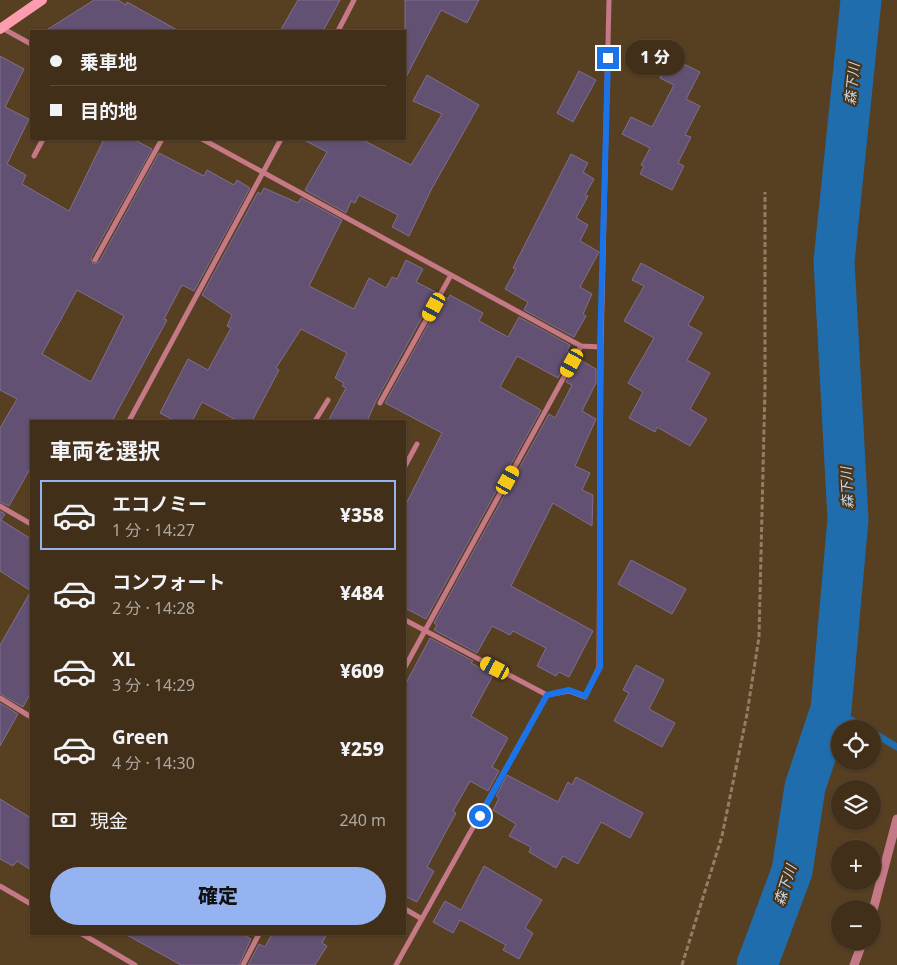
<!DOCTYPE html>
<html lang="ja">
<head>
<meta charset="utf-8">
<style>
  :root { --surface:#412f1a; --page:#483723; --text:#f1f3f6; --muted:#aea9a2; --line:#5a4a39; --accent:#95b2f1 }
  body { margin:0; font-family:"Noto Sans","Noto Sans JP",sans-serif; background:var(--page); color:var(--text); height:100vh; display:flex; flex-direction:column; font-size:19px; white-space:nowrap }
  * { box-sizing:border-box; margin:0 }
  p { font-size:16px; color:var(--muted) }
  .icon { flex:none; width:28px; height:28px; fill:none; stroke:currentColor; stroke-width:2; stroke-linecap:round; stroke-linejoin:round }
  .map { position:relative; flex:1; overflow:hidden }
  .sheet { position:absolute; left:30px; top:420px; width:376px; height:515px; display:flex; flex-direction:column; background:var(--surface); border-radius:0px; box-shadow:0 1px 4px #0004,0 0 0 1px var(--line) }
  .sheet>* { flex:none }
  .top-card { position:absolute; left:30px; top:30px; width:376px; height:110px; border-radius:0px; box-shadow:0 1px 4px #0004,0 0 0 1px var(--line); display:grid; align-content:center; height:110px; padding:0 20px; background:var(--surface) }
  .tools { position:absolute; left:831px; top:720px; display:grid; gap:10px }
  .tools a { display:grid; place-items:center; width:50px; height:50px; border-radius:50%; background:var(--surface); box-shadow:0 1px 4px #0004,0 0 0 1px var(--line); font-size:25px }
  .end { position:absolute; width:22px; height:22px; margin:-11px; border:6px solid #1a73e8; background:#fff; box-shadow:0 0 0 2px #fff }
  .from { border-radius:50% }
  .bubble { position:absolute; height:35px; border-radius:18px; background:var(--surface); box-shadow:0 1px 4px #0004,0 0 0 1px var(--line); font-size:16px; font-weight:800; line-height:35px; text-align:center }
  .car { position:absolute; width:15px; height:30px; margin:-15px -8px; border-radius:6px; box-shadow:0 0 4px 1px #0007; background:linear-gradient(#f5c518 24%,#345 0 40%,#f5c518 0 76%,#345 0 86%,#f5c518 0) }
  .top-card b { display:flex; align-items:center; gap:18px; height:48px; font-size:19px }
  .top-card b+b { border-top:1px solid var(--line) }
  .top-card i { width:12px; height:12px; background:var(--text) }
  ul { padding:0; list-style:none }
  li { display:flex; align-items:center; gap:15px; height:70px; margin:0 10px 8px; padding:0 10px; border:2px solid transparent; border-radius:0px }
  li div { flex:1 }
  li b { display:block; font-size:19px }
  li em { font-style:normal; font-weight:800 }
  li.current { border-color:var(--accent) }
  li>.icon { width:45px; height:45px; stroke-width:1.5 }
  h2 { padding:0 20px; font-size:22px; line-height:60px }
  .pay { display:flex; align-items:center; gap:12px; height:55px; padding:0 20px; font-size:19px }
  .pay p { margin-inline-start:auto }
  .action { display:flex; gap:10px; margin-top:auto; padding:10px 20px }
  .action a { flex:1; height:58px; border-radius:30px; background:var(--accent); color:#111; font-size:20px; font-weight:800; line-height:58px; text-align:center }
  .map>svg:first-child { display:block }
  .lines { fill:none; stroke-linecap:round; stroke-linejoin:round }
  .stream { stroke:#206dad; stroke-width:7 }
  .river { stroke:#206dad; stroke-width:41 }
  .building { fill:#625172; stroke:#806e90; fill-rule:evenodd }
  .path { stroke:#927e67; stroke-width:3; stroke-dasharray:5 2.5; stroke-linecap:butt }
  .minor { stroke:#c57886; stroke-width:5 }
  .tertiary { stroke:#c57886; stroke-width:9 }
  .secondary { stroke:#fd9cae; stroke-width:10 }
  .route { stroke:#1a73e8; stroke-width:6 }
  .labels { text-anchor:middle; stroke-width:4.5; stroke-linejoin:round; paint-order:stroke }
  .water-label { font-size:14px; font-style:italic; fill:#c4d9ee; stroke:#4c3418 }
</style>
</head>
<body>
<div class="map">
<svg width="897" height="965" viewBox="0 0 897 965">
  <rect width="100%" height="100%" fill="#573f22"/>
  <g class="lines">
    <path class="stream" d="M831 709 867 729
      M872 732 897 747"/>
    <path class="river" d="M757 965 792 871 805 787 831 709 848 519 834 261 861 0"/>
  </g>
  <path class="building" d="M94 0H118L126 5 127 2 179 31H45Z
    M298 0H340L323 31H280Z
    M405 0H479L467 23 441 10 405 79Z
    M0 56 24 69 5 107 29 119 7 164 26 175 22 184 69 211 104 139H133L152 149 91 258 93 264 99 262 159 153 204 176 207 170 234 185 237 180 250 188 194 291 182 285 164 319 167 320 112 421H31V467L9 506 0 502V428L17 399 0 390ZM77 290 124 316 91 382 42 354Z
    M670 57 700 72 686 99 700 106 685 135 691 137 678 163 684 166 672 190 640 174 644 166 641 165 650 148 622 134 631 117 652 127 674 85 660 78Z
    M579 71 596 80 573 122 557 113Z
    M427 75 479 105 432 188 409 236 392 227 398 215 359 195 355 203 351 201 346 213 305 190 327 152 302 139H361L411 165 442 114 413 101Z
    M571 154 588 163 583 172 594 179 585 195 588 196 576 218 588 225 580 241 599 252 580 287 592 294 583 314 586 316 574 337 524 310 528 302 505 289 516 269 513 268Z
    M264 188 298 203 301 198 342 220 309 286 354 309 369 278 386 288 392 277 397 279 406 260 423 269 416 282 436 292 376 401 367 421H328L346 388 342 386 344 383 335 378 347 353 301 329 276 368 279 370 252 421H238L202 402 192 421H175L160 413 188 359 208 370 231 328 227 326 232 315 202 295 258 192 261 194Z
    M641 263 704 297 688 325 702 333 687 360 710 373 690 409 707 419 690 446 657 427 655 432 629 418 643 392 628 383 654 338 624 321 644 286 632 280Z
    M450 295 483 313 479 321 508 337 519 317 570 345 567 351 572 354 558 378 517 356 500 387 541 410 426 619 405 608V506L442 433 385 403 444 296 448 299Z
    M579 359 596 369V383L582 411 596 419 575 466 590 473 582 490 593 495 592 526 553 503 511 586 593 631 569 677 559 672 556 676 537 666 546 648 513 631 510 635 492 626 477 653 434 630 437 625 434 623 549 414 555 418 572 385 566 382Z
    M0 511 5 514 1 520 31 539V591L0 571Z
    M631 560 686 589 672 614 618 584Z
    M31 591V692L23 707 0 694V645Z
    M430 638 473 661 471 663 493 675 471 716 508 738 492 767 499 771 488 791 470 781 453 811 456 813 427 867 434 871 417 902 405 896V685Z
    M636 665 664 680 649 709 675 723 662 747 614 721 629 693 623 690Z
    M0 703 18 714 0 746Z
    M507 775 558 802 568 782 572 785 576 777 643 813 630 838 601 822 578 864 563 856 556 868 529 852 531 847 509 836 516 824 493 810 499 798 496 796Z
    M0 799 31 818V870L17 861 13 866 0 859Z
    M484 866 542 900 525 928 533 933 519 959 503 950 506 945 460 920 453 933 433 922 445 901 461 910Z
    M125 934H242L251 939 239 965H181Z
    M272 934H327L322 943 327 946 315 965H248L259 944 265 947Z"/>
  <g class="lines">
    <path class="path" d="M682 965 722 836 747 714 759 637 765 388V192"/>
    <path class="minor" d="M2 28 31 44
      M338 31 354 0
      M202 139 581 346 601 347
      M34 156 43 139
      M95 260 162 139
      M380 403 451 275
      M129 421 281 139
      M315 421 328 400
      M405 466 417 444
      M0 506 31 524
      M405 620 547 695 569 691 585 697 599 667 601 347 609 0
      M405 667 581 346
      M0 698 31 717
      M0 886 31 904
      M405 909 422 919
      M82 934 135 965
      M243 965 259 934
      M396 965 547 695"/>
    <path class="tertiary" d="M872 914 897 819
      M854 965 863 941"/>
    <path class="secondary" d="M0 29 42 0"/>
  </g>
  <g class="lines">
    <path class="route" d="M480 816 547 695 569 690 585 696 600 667V347L608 58"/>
  </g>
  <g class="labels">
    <g class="water-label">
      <text transform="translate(852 84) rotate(-84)" y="5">森下川</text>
      <text transform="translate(847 488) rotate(-93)" y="5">森下川</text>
      <text transform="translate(785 885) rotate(-72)" y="5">森下川</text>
    </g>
  </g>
</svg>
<div class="tools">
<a><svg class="icon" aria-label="locate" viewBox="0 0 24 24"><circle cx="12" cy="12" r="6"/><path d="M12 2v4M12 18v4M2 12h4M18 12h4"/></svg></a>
<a><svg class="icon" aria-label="layers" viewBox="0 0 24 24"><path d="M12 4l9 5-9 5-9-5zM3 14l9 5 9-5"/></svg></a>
<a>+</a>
<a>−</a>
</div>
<i class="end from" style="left:480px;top:816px"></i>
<i class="end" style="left:608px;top:58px"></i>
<div class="bubble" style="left:625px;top:40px;width:60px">1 分</div>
<i class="car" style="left:434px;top:307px;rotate:209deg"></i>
<i class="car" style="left:572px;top:363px;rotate:209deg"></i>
<i class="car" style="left:508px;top:480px;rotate:29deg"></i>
<i class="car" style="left:495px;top:668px;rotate:298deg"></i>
<div class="top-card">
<b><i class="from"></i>乗車地</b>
<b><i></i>目的地</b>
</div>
<section class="sheet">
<h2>車両を選択</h2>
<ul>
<li class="current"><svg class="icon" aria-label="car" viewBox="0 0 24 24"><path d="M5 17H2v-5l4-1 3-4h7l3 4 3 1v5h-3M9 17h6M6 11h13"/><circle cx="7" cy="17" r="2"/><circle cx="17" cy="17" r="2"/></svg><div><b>エコノミー</b><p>1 分 · 14:27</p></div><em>¥358</em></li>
<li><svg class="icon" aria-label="car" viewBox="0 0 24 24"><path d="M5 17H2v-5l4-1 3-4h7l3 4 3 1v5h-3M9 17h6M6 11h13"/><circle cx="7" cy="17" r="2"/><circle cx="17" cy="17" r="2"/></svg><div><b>コンフォート</b><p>2 分 · 14:28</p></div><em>¥484</em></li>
<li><svg class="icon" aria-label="car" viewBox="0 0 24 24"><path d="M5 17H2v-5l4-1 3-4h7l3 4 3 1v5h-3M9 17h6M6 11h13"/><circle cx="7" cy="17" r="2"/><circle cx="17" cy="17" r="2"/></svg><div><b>XL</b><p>3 分 · 14:29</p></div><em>¥609</em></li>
<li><svg class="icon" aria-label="car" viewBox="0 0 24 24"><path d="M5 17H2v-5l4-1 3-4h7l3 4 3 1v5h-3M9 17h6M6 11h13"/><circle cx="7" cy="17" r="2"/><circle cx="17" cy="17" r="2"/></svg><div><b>Green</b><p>4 分 · 14:30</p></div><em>¥259</em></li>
</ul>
<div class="pay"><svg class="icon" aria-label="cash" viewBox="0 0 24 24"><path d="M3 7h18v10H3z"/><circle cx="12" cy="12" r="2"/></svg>現金<p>240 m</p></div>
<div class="action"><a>確定</a></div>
</section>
</div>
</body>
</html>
